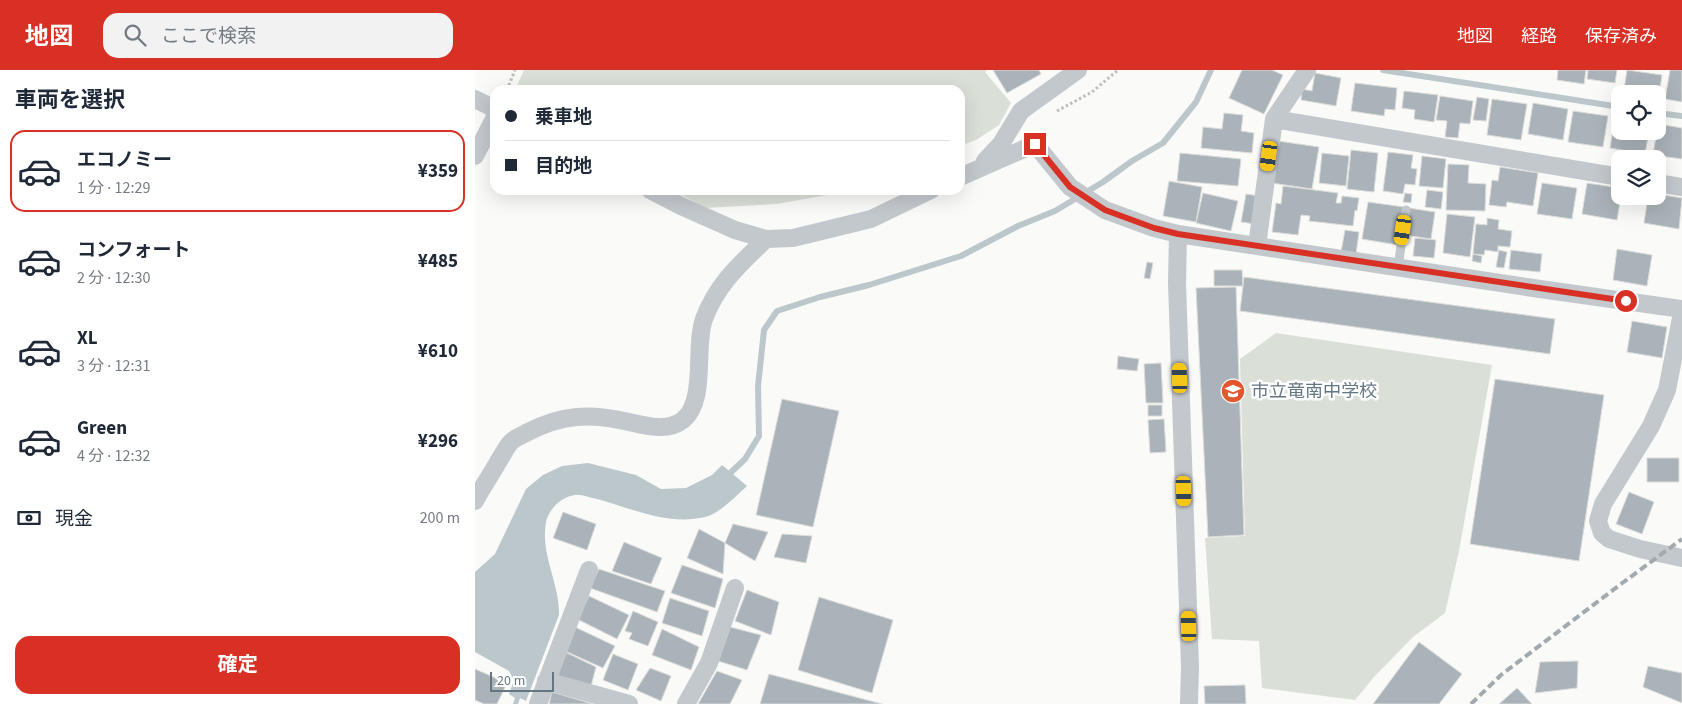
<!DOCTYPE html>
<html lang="ja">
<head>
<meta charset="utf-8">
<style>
  :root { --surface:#fff; --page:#f2f2f3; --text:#1f2937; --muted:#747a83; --line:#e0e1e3; --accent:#d93025 }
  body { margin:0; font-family:"Source Sans 3","Noto Sans JP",sans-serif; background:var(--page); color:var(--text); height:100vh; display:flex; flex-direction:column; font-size:19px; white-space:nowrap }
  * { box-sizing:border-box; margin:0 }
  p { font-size:16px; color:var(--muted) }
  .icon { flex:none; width:28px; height:28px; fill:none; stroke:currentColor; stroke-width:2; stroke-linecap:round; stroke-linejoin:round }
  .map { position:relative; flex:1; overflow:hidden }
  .drawer { display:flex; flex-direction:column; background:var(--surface); width:475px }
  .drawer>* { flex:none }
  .top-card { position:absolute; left:15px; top:15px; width:475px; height:110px; border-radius:15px; box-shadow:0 5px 20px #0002; display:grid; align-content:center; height:110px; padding:0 15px; background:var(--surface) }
  .controls { position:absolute; left:1136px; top:15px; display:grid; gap:10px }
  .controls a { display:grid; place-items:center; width:55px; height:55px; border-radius:10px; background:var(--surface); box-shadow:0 5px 20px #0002; font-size:25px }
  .scale { position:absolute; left:15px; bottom:12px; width:64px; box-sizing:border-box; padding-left:5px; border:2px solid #657683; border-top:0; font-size:14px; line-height:18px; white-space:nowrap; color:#657683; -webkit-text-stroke:4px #fff; paint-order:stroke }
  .end { position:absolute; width:22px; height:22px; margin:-11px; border:6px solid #d93025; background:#fff; box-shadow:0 0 0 2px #fff }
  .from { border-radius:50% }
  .car { position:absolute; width:15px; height:30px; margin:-15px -8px; border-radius:6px; box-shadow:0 0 4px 1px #0007; background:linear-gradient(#f5c518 24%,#345 0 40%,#f5c518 0 76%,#345 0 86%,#f5c518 0) }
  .top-card b { display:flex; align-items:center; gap:18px; height:48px; font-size:19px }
  .top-card b+b { border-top:1px solid var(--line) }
  .top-card i { width:12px; height:12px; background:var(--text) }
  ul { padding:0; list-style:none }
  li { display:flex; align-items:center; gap:15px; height:82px; margin:0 10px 8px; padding:0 5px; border:2px solid transparent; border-radius:15px }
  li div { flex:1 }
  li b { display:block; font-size:19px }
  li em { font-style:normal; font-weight:700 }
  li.active { border-color:var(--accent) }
  li>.icon { width:45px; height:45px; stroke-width:1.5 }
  h2 { padding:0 15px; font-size:22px; line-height:60px }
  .pay { display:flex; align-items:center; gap:12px; height:55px; padding:0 15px; font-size:19px }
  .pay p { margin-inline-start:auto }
  .primary-button { display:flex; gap:10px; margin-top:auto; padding:10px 15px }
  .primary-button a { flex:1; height:58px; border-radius:15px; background:var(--accent); color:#fff; font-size:20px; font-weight:700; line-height:58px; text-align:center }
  header { display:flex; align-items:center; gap:30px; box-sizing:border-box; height:70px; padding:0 25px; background:var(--accent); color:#fff }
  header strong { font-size:24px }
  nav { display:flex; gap:28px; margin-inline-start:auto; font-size:18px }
  .search { width:350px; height:45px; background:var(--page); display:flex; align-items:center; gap:12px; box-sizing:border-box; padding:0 18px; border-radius:15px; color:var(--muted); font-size:19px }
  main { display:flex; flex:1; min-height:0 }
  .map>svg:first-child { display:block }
  .green { fill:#dadfd7 }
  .water { fill:#bbc7cb }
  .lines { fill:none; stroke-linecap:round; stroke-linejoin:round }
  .stream { stroke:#bbc7cb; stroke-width:6 }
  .building { fill:#aab3b9; stroke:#dcdcda }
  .path { stroke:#bbbfc2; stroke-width:3; stroke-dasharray:2.5 2.5; stroke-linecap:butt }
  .service { stroke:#c3c8cc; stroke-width:9 }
  .minor { stroke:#c3c8cc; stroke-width:18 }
  .rail { stroke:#a2aab0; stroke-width:4; stroke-dasharray:8 4; stroke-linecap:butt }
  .route { stroke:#d93025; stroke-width:6 }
  .labels { text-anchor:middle; stroke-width:5; stroke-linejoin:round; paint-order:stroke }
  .poi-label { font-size:18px; fill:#657683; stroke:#fff; text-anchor:start }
</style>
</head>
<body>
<header>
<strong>地図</strong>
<div class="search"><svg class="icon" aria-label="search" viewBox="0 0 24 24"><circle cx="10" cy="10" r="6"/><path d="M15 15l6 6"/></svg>ここで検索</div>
<nav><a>地図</a><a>経路</a><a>保存済み</a></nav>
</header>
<main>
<section class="drawer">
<h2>車両を選択</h2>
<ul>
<li class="active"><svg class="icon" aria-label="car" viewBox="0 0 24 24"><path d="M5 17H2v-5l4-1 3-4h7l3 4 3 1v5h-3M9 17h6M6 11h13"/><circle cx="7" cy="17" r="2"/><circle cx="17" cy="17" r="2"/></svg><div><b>エコノミー</b><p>1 分 · 12:29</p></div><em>¥359</em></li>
<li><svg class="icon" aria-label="car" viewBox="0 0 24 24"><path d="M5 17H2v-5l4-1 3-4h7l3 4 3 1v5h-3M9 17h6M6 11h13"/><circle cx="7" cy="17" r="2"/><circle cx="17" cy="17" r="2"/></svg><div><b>コンフォート</b><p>2 分 · 12:30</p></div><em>¥485</em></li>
<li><svg class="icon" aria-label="car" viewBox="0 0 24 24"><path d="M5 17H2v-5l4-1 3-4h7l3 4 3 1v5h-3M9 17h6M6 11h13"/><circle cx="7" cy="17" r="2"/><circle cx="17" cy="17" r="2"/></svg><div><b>XL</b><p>3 分 · 12:31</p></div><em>¥610</em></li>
<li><svg class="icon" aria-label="car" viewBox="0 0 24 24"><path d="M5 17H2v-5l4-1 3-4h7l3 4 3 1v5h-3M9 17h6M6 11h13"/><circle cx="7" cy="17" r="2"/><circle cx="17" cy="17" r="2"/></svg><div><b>Green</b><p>4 分 · 12:32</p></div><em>¥296</em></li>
</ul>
<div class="pay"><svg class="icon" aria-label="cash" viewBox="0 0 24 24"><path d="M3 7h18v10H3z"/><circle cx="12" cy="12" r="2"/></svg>現金<p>200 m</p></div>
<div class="primary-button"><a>確定</a></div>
</section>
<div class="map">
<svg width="1207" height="634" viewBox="0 0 1207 634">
  <rect width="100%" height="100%" fill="#fafaf8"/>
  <path class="green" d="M49 0H512L510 2 536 33 524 55 501 70 485 76V20H40Z
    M197 120H367L352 125 301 134 231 138Z
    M801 263 1017 295 984 481 970 543 938 567 899 607 880 630 787 618 784 571 737 569 730 468 770 466 765 289Z"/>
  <path class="water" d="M113 393 161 405 186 419 211 418 237 405 247 395 272 416C261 426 244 444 230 447 193 456 156 438 122 429 115 428 106 424 100 425 86 427 74 439 71 452 65 485 85 513 84 545L51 631 45 628 43 634H38L40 628 34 624 39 610 34 601 0 582V502L20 484 51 419 68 405 87 396Z"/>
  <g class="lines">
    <path class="stream" d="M908 0 1145 37
      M1182 43 1207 46
      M251 407 270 389 284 366 283 316 289 260 302 241 345 227 394 215 486 186 543 156 580 141 628 112 657 91 688 73 721 32 736 0"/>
  </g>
  <path class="building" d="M518 0H564L566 4 532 23Z
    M767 0H797L808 5 789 44 754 28Z
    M1083 0H1111L1109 14 1082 10Z
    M1113 0H1142L1140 13 1112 9Z
    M1152 0 1187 5 1184 25 1149 20Z
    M1195 0H1207V32L1190 29Z
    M840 3 866 8 861 36 826 30 827 19 837 21Z
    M880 13 922 18 920 40 910 39 909 46 876 41Z
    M929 21 963 25 959 52 939 49 940 40 927 38Z
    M965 26 998 31 995 54 985 53 983 68 970 67 972 51 961 50Z
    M1002 27 1014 29 1011 51 998 50Z
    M1017 29 1052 34 1046 70 1012 65Z
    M1058 33 1093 39 1088 70 1053 64Z
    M1098 41 1133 46 1128 77 1093 72Z
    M749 43 768 45 766 61 779 63 777 83 726 78 728 57 747 59Z
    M1140 47 1145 48V61H1174L1170 84 1135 78Z
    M1183 54 1207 58V89L1178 85Z
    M803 71 844 77 837 119 797 113Z
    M876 80 903 83 899 122 872 119Z
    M913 82 938 85 936 98 942 99 940 115 930 114 928 124 908 121Z
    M705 83 766 89 763 116 702 111Z
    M847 83 874 86 871 116 844 113Z
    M947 86 971 89 968 118 944 116Z
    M973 94 994 95 993 113 1011 114 1010 141 971 140Z
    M1025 97 1063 103 1058 136 1032 132 1031 137 1014 135 1017 110 1023 111Z
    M694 111 727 117 721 152 688 146Z
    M1067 113 1102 118 1097 149 1062 144Z
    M1112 113 1145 118 1146 126 1142 150 1107 144Z
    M808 116 863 123 861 133H866L867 126 884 128 882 141 880 140 878 156 834 151 835 146 826 145 823 165 797 162 801 133 806 134Z
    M952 120 968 122 966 139 950 137Z
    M728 123 763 131 756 161 721 153Z
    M930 123 937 124 936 133 928 132Z
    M771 124 784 126 780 154 766 152Z
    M1182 124 1207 128 1204 159 1169 153 1173 126H1182Z
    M893 132 929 137 923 175 887 169Z
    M934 138 960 142 956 169 930 165Z
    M972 144 1000 147 995 187 968 183Z
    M1012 148 1024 150 1023 159 1037 161 1035 177 1023 176V182L1010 180 1009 185 998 184 1001 154 1012 155Z
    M870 160 884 162 881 184 866 182Z
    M940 168 961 170 959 188 938 186Z
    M1142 179 1177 185 1172 216 1138 210Z
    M1024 180 1032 182 1029 198 1021 197Z
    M1036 180 1067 184 1065 202 1034 199Z
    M998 184 1007 186 1006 193 997 191Z
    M672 192 678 193 675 209 669 208Z
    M739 200H767L768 216H739Z
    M769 207 1080 249 1075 284 765 241Z
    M761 217 769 465 733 467 721 218Z
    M1157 251 1192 257 1187 288 1152 282Z
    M643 286 664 289 662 301 642 299Z
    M686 293 688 333H671L669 294Z
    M1020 309 1129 325 1104 491 995 474Z
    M307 329 364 341 338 457 281 445Z
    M673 335H687V346H673Z
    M689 349 691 382 675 383 673 350Z
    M1172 388H1204V412H1172Z
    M1154 422 1179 432 1167 464 1141 454Z
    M88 442 121 454 112 480 78 468Z
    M258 454 293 462 280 491 250 473Z
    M224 459 250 473 248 504 212 488Z
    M307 464 337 466 331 493 299 487Z
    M149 472 187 488 176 514 137 501Z
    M207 495 248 509 240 538 196 523Z
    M124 499 190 521 182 542 115 518Z
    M272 520 304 532 296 565 260 551Z
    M114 526 154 545 142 569 102 549Z
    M344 527 418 550 397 623 323 600Z
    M195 528 234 541 227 566 187 553Z
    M158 541 183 552 173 576 154 569 157 563 150 561Z
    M100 557 140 576 128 598 90 581Z
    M255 557 286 565 272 600 243 591Z
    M187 559 224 577 216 600 177 585Z
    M944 572 987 604 964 634H898Z
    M86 580 121 597 116 616 80 605Z
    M138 584 163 594 153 620 128 610Z
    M1103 591 1102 618 1060 623 1065 592Z
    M1173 596 1207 603V633L1168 617Z
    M175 598 196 606 186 631 161 620Z
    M0 599 32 613 22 634H9L0 630Z
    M242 601 267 610 255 634H223Z
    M294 604 407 634H285Z
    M770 615 771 634H730L729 616Z
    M1042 618 1057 634H1024Z
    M77 622 118 634H74Z"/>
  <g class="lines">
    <path class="path" d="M32 20 40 0
      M582 41 617 22 643 0"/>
    <path class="service" d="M923 198 931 140"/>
    <path class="minor" d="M0 29 20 39
      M799 49 1145 107
      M0 86 20 47
      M510 91 526 74 546 41 603 0
      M485 107 560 74 595 117 630 140 679 158 703 164 1058 218 1207 239
      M1182 113 1207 117
      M175 120 206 136 260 160 291 169 318 168 396 149 456 120
      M703 164 702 213 715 596 714 634
      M782 176 799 49 832 0
      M1207 243 1192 320 1176 356 1128 434 1123 451 1127 463 1134 469 1165 479 1207 488
      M0 431C7 417 16 405 23 392 27 386 31 378 35 373 39 368 46 366 51 363 87 344 115 343 154 352 171 356 193 362 208 350 232 331 219 277 229 249 242 214 265 194 291 169
      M71 611 154 634
      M63 634 114 500
      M211 634 234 593 260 518"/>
    <path class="rail" d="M996 634 1026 605 1150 511 1207 469"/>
  </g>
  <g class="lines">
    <path class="route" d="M560 74 595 117 630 140 679 158 703 164 1151 231"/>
  </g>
  <defs>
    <g id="school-disc" transform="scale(1.25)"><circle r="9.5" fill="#e4572e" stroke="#fff"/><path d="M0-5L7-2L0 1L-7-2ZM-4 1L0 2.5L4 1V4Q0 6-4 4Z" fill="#fff"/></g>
  </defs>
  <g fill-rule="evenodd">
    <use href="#school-disc" x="758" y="321"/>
  </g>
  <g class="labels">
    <g class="poi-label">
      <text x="776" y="327">市立竜南中学校</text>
    </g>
  </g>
</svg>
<div class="controls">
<a><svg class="icon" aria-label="locate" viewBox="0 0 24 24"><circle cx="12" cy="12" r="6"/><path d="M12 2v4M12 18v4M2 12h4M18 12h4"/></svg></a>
<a><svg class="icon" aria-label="layers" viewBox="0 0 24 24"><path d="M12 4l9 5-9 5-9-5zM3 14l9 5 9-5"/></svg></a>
</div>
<div class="scale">20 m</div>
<i class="end from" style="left:1151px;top:231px"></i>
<i class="end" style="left:560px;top:74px"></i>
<i class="car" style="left:794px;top:86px;rotate:188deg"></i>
<i class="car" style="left:928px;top:160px;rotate:188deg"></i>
<i class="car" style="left:705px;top:308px;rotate:358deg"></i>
<i class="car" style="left:709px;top:421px;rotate:178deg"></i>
<i class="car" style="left:714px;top:556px;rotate:358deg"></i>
<div class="top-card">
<b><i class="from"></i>乗車地</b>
<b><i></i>目的地</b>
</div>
</div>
</main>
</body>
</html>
